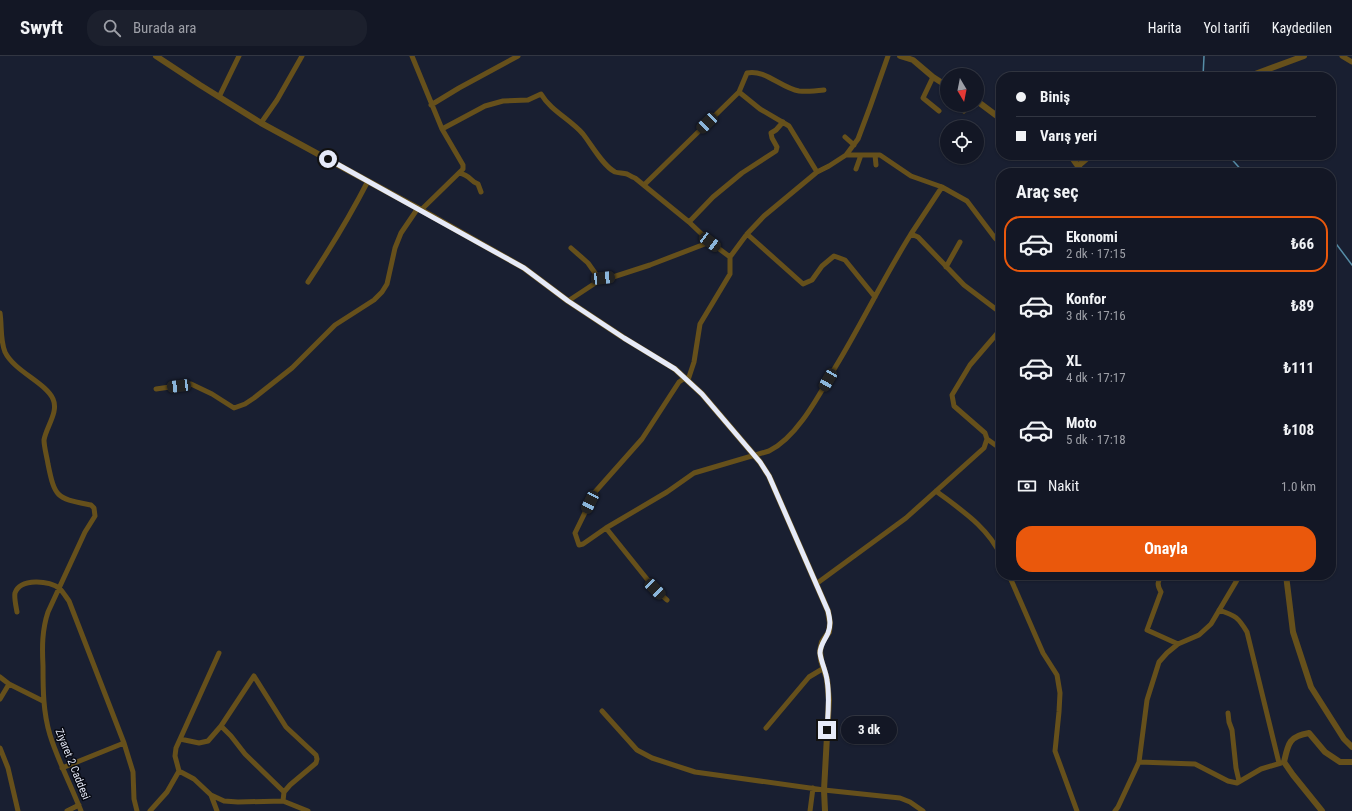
<!DOCTYPE html>
<html lang="tr">
<head>
<meta charset="utf-8">
<style>
  :root { --surface:#131725; --page:#1c202d; --text:#f1f3f6; --muted:#9d9fa7; --line:#323642; --accent:#ea580c }
  body { margin:0; font-family:"Roboto Condensed",sans-serif; background:var(--page); color:var(--text); height:100vh; display:flex; flex-direction:column; font-size:15px; white-space:nowrap }
  * { box-sizing:border-box; margin:0 }
  p { font-size:13px; color:var(--muted) }
  .icon { flex:none; width:22px; height:22px; fill:none; stroke:currentColor; stroke-width:2; stroke-linecap:round; stroke-linejoin:round }
  .map { position:relative; flex:1; overflow:hidden }
  .drawer { position:absolute; left:996px; top:112px; width:340px; height:412px; display:flex; flex-direction:column; background:var(--surface); border-radius:16px; box-shadow:0 1px 3px #0004,0 0 0 1px var(--line) }
  .drawer>* { flex:none }
  .banner { position:absolute; left:996px; top:16px; width:340px; height:88px; border-radius:16px; box-shadow:0 1px 3px #0004,0 0 0 1px var(--line); display:grid; align-content:center; height:88px; padding:0 20px; background:var(--surface) }
  .needle { width:26px; rotate:170deg }
  .tools { position:absolute; left:940px; top:12px; display:grid; gap:8px }
  .tools a { display:grid; place-items:center; width:44px; height:44px; border-radius:50%; background:var(--surface); box-shadow:0 1px 3px #0004,0 0 0 1px var(--line); font-size:20px }
  .end { position:absolute; width:18px; height:18px; margin:-9px; border:5px solid #e6eaf8; background:#111; box-shadow:0 0 0 2px #111 }
  .from { border-radius:50% }
  .bubble { position:absolute; height:28px; border-radius:14px; background:var(--surface); box-shadow:0 1px 3px #0004,0 0 0 1px var(--line); font-size:13px; font-weight:700; line-height:28px; text-align:center }
  .car { position:absolute; width:12px; height:24px; margin:-12px -6px; border-radius:5px; box-shadow:0 0 3px 1px #0007; background:linear-gradient(#222 24%,#8ab4d8 0 40%,#222 0 76%,#8ab4d8 0 86%,#222 0) }
  .banner b { display:flex; align-items:center; gap:14px; height:38px; font-size:15px }
  .banner b+b { border-top:1px solid var(--line) }
  .banner i { width:10px; height:10px; background:var(--text) }
  ul { padding:0; list-style:none }
  li { display:flex; align-items:center; gap:12px; height:56px; margin:0 8px 6px; padding:0 12px; border:2px solid transparent; border-radius:16px }
  li div { flex:1 }
  li b { display:block; font-size:15px }
  li em { font-style:normal; font-weight:700 }
  li.current { border-color:var(--accent) }
  li>.icon { width:36px; height:36px; stroke-width:1.5 }
  h2 { padding:0 20px; font-size:18px; line-height:48px }
  .pay { display:flex; align-items:center; gap:10px; height:44px; padding:0 20px; font-size:15px }
  .pay p { margin-inline-start:auto }
  .action { display:flex; gap:8px; margin-top:auto; padding:8px 20px }
  .action a { flex:1; height:46px; border-radius:16px; background:var(--accent); color:#fff; font-size:16px; font-weight:700; line-height:46px; text-align:center }
  header { display:flex; align-items:center; gap:24px; box-sizing:border-box; height:56px; padding:0 20px; background:var(--surface); border-bottom:1px solid var(--line) }
  header strong { font-size:19px }
  nav { display:flex; gap:22px; margin-inline-start:auto; font-size:14px }
  .search { width:280px; height:36px; background:var(--page); display:flex; align-items:center; gap:10px; box-sizing:border-box; padding:0 14px; border-radius:16px; color:var(--muted); font-size:15px }
  .map>svg:first-child { display:block }
  .lines { fill:none; stroke-linecap:round; stroke-linejoin:round }
  .stream { stroke:#568da7; stroke-width:1.5 }
  .minor { stroke:#66501b; stroke-width:5 }
  .tertiary { stroke:#66501b; stroke-width:6 }
  .route { stroke:#e6eaf8; stroke-width:5 }
  .labels { text-anchor:middle; stroke-width:3; stroke-linejoin:round; paint-order:stroke }
  .street-label { font-size:11px; fill:#e6eaf8; stroke:#070911 }
</style>
</head>
<body>
<header>
<strong>Swyft</strong>
<div class="search"><svg class="icon" aria-label="search" viewBox="0 0 24 24"><circle cx="10" cy="10" r="6"/><path d="M15 15l6 6"/></svg>Burada ara</div>
<nav><a>Harita</a><a>Yol tarifi</a><a>Kaydedilen</a></nav>
</header>
<div class="map">
<svg width="1352" height="755" viewBox="0 0 1352 755">
  <rect width="100%" height="100%" fill="#191f31"/>
  <g class="lines">
    <path class="stream" d="M1203 21 1204 0
      M1228 99 1244 117
      M1331 181 1352 209"/>
    <path class="minor" d="M412 0 442 73 463 109V113L421 154
      M1342 0 1352 6
      M933 21 923 42 939 55
      M739 36 760 53 789 70 817 116
      M219 41 239 0
      M431 49 459 32 518 0
      M964 55 969 49
      M261 67 277 44 302 0
      M442 73 485 50 503 45 528 44 541 38C551 55 570 63 583 78 591 88 603 110 615 116 618 117 623 117 627 118 629 119 632 121 635 122L689 166 710 186 730 201
      M845 81 854 89
      M846 99H880L911 120 942 131 967 145 995 182 1001 188
      M875 99 876 109
      M856 113 861 99
      M459 117C471 119 470 126 478 128L481 136
      M644 129 739 36 747 17C765 13 781 32 799 35 807 36 816 35 824 34
      M689 166 713 141 742 117 776 95 777 91 772 82 771 77 776 74 783 66
      M747 178 803 228 812 224 822 210 834 200 845 204 875 241
      M911 178 942 131
      M571 192 588 207 600 224
      M946 211 960 186
      M308 226C330 193 350 160 368 125
      M568 245 603 222 613 221 650 209 710 186
      M0 257C2 270 0 284 5 296 14 315 46 327 53 343 59 356 46 371 44 384 44 391 47 401 48 408 55 443 57 442 91 449L94 452 95 460 85 476 48 556C42 574 42 591 43 610 43 633 43 656 50 679 58 705 71 729 81 755
      M688 324 694 306 700 268 730 218V201L747 178 764 160 817 116 829 110 846 99 858 83 870 51 888 0
      M156 333 191 328 212 338 234 352 245 348 254 342 292 312 335 269 374 244 382 236 387 228 395 192 401 177 418 152
      M987 383 1001 393
      M936 435C961 454 988 471 1001 500
      M606 472 583 488 579 489 575 477 595 436 642 383 679 326 685 322
      M1009 519 1043 597 1057 619 1060 637 1059 656 1055 695 1077 755
      M1162 519C1157 526 1157 529 1161 536L1147 574 1178 588
      M816 528 906 462 984 392 987 383 985 377 954 350 952 339 970 309 1001 273
      M667 544 655 533 606 472 667 436 694 417 769 395C798 381 820 337 836 310 862 267 884 221 911 178L918 181 964 229 1001 257
      M1219 554C1236 560 1238 561 1247 576L1279 707
      M17 556C16 550 14 542 15 537 20 522 50 524 60 533 63 536 66 541 69 545L124 687 133 716 134 743 137 755
      M0 621 9 628 43 645
      M0 643 9 628
      M602 655 637 694 652 702 695 716 824 734 900 742 910 746 923 755
      M1228 657 1229 666 1232 674 1236 712 1239 725
      M221 670 231 680 245 698 284 736
      M766 672 809 621 824 612
      M180 683 199 687 208 685 221 670 254 620 286 671 316 699 317 703 316 707 290 729 284 736 283 745
      M0 692 8 712 18 755
      M1139 706 1195 708 1228 725 1237 727 1261 713 1281 707
      M62 712 124 687
      M179 715 175 700 176 692 219 597
      M211 739 217 755
      M67 755 79 749
      M150 755 167 736 179 715 194 723 211 739 224 745 238 746 283 745 308 755
      M810 755 813 732
      M1115 755 1118 751 1139 706 1147 644 1159 606 1167 597 1178 588 1199 579 1211 568 1240 519"/>
    <path class="tertiary" d="M156 0 200 29 261 67 421 154 524 212 568 245 624 282 675 313 702 338 760 406 769 420 828 555 830 567 829 576 822 586 820 595 821 604 827 623 829 644 824 734 825 755
      M900 0 913 4 933 21 947 30
      M1247 21 1304 0
      M977 45 1001 63
      M1070 99 1083 117
      M1078 110 1091 99
      M1286 519 1293 576 1311 631 1344 683 1352 691
      M1322 755 1293 719 1284 706C1288 688 1289 680 1309 677L1325 696 1340 706H1352"/>
  </g>
  <g class="lines">
    <path class="route" d="M328 103 524 212 568 245 624 282 675 313 702 338 760 406 769 420 828 555C830 563 831 569 828 577 825 584 820 589 820 597 821 606 826 615 827 624 830 641 828 657 827 674"/>
  </g>
  <g class="labels">
    <g class="street-label">
      <text transform="translate(73 708) rotate(68)" y="4">Ziyaret 2 Caddesi</text>
    </g>
  </g>
</svg>
<div class="tools">
<a><svg class="needle" viewBox="-14 -14 28 28"><path d="M0-13l5 13h-10z" fill="#e53935"/><path d="M0 13l5-13h-10z" fill="#9d9fa7"/></svg></a>
<a><svg class="icon" aria-label="locate" viewBox="0 0 24 24"><circle cx="12" cy="12" r="6"/><path d="M12 2v4M12 18v4M2 12h4M18 12h4"/></svg></a>
</div>
<i class="end from" style="left:328px;top:103px"></i>
<i class="end" style="left:827px;top:674px"></i>
<div class="bubble" style="left:841px;top:660px;width:56px">3 dk</div>
<i class="car" style="left:707px;top:67px;rotate:226deg"></i>
<i class="car" style="left:710px;top:186px;rotate:127deg"></i>
<i class="car" style="left:603px;top:222px;rotate:84deg"></i>
<i class="car" style="left:828px;top:324px;rotate:210deg"></i>
<i class="car" style="left:179px;top:330px;rotate:263deg"></i>
<i class="car" style="left:590px;top:446px;rotate:206deg"></i>
<i class="car" style="left:655px;top:533px;rotate:135deg"></i>
<div class="banner">
<b><i class="from"></i>Biniş</b>
<b><i></i>Varış yeri</b>
</div>
<section class="drawer">
<h2>Araç seç</h2>
<ul>
<li class="current"><svg class="icon" aria-label="car" viewBox="0 0 24 24"><path d="M5 17H2v-5l4-1 3-4h7l3 4 3 1v5h-3M9 17h6M6 11h13"/><circle cx="7" cy="17" r="2"/><circle cx="17" cy="17" r="2"/></svg><div><b>Ekonomi</b><p>2 dk · 17:15</p></div><em>₺66</em></li>
<li><svg class="icon" aria-label="car" viewBox="0 0 24 24"><path d="M5 17H2v-5l4-1 3-4h7l3 4 3 1v5h-3M9 17h6M6 11h13"/><circle cx="7" cy="17" r="2"/><circle cx="17" cy="17" r="2"/></svg><div><b>Konfor</b><p>3 dk · 17:16</p></div><em>₺89</em></li>
<li><svg class="icon" aria-label="car" viewBox="0 0 24 24"><path d="M5 17H2v-5l4-1 3-4h7l3 4 3 1v5h-3M9 17h6M6 11h13"/><circle cx="7" cy="17" r="2"/><circle cx="17" cy="17" r="2"/></svg><div><b>XL</b><p>4 dk · 17:17</p></div><em>₺111</em></li>
<li><svg class="icon" aria-label="car" viewBox="0 0 24 24"><path d="M5 17H2v-5l4-1 3-4h7l3 4 3 1v5h-3M9 17h6M6 11h13"/><circle cx="7" cy="17" r="2"/><circle cx="17" cy="17" r="2"/></svg><div><b>Moto</b><p>5 dk · 17:18</p></div><em>₺108</em></li>
</ul>
<div class="pay"><svg class="icon" aria-label="cash" viewBox="0 0 24 24"><path d="M3 7h18v10H3z"/><circle cx="12" cy="12" r="2"/></svg>Nakit<p>1.0 km</p></div>
<div class="action"><a>Onayla</a></div>
</section>
</div>
</body>
</html>
